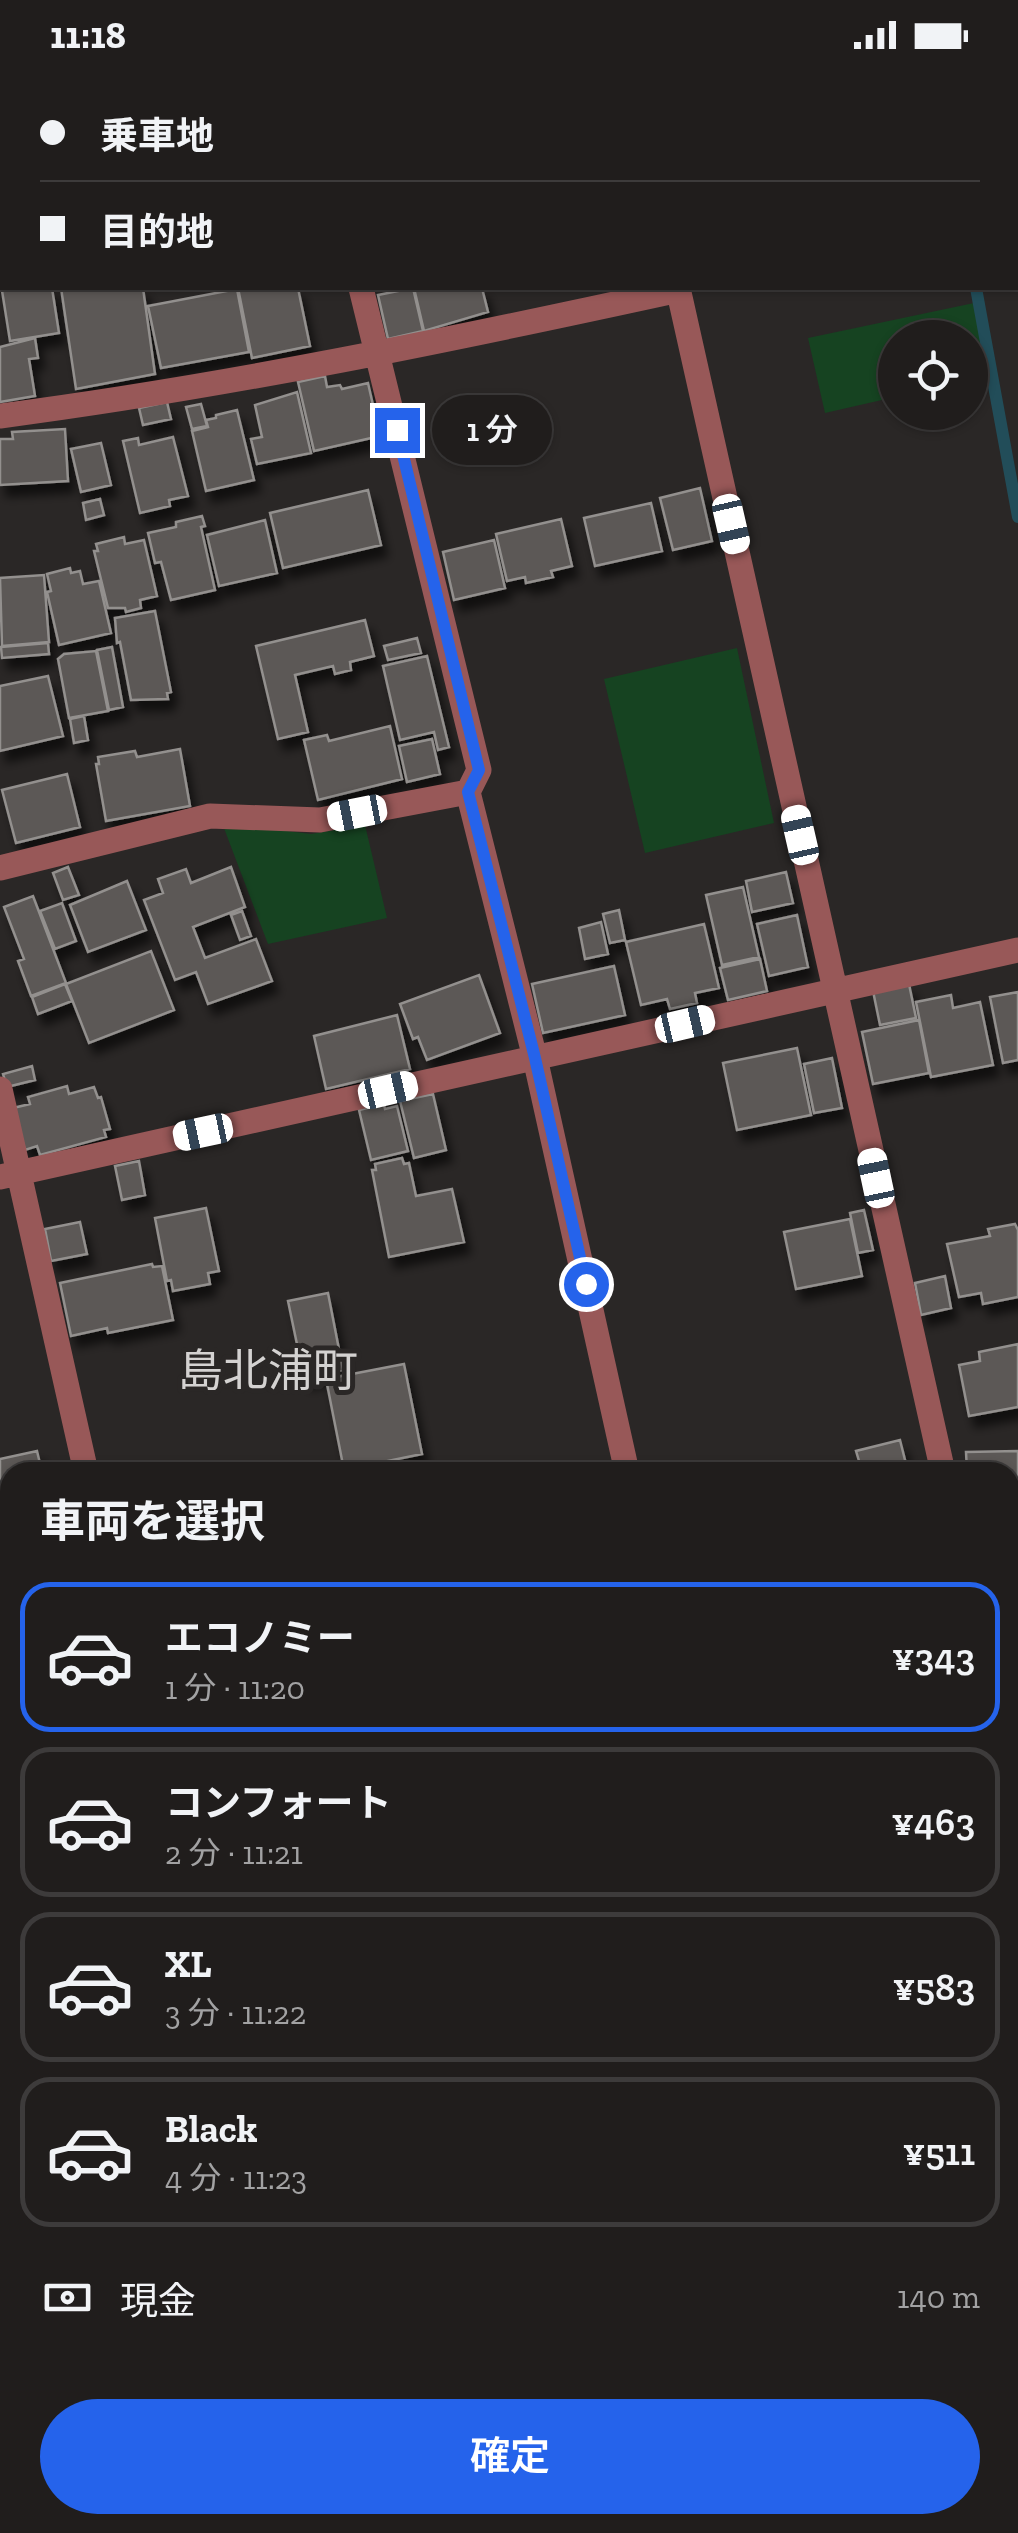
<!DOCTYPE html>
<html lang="ja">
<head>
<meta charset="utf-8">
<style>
  :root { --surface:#201d1c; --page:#282625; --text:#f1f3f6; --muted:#a2a2a3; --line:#3d3b3b; --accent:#2563eb }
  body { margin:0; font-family:"Zilla Slab","Noto Sans JP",serif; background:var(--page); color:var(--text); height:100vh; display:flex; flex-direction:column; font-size:38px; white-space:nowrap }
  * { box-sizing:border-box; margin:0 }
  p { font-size:32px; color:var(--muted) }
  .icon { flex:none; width:55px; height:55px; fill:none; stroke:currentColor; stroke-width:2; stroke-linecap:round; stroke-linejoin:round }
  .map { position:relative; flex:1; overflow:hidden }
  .side { position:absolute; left:0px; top:1392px; width:1020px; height:1072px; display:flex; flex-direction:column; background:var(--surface); border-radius:30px 30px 0 0; box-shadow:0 2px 8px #0004,0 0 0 2px var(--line) }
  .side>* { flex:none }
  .hud { position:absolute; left:0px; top:0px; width:1020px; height:220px; box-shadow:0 2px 8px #0004,0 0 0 2px var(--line); display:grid; align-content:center; height:220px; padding:0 40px; background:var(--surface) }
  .controls { position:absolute; left:878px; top:250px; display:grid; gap:20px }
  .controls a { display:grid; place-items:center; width:110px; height:110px; border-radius:50%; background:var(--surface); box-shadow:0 2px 8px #0004,0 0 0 2px var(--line); font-size:50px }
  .end { position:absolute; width:45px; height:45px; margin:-22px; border:12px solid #2563eb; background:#fff; box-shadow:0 0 0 5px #fff }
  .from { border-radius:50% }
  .bubble { position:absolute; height:70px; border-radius:35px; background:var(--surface); box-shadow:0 2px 8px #0004,0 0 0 2px var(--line); font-size:32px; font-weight:600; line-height:70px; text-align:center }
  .car { position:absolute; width:30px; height:60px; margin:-30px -15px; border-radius:12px; box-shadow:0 0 8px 2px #0007; background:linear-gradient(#fff 24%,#345 0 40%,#fff 0 76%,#345 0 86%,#fff 0) }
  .hud b { display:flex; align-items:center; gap:35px; height:95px; font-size:38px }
  .hud b+b { border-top:2px solid var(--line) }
  .hud i { width:25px; height:25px; background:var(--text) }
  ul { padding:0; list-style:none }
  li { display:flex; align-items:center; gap:30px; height:150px; margin:0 20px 15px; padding:0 20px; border:5px solid var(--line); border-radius:30px }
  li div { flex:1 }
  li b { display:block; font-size:38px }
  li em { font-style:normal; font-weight:600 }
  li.selected { border-color:var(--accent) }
  li>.icon { width:90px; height:90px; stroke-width:1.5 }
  h2 { padding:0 40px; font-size:45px; line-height:120px }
  .pay { display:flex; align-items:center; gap:25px; height:110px; padding:0 40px; font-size:38px }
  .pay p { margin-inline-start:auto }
  .primary-button { display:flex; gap:20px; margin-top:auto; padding:20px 40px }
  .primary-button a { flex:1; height:115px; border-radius:60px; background:var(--accent); color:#fff; font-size:40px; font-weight:600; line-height:115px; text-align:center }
  .status { display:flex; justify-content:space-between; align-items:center; height:70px; padding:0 50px; background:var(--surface); direction:ltr }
  .status svg { height:28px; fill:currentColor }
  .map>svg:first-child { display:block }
  .green { fill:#164321 }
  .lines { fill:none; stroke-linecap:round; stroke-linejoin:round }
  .stream { stroke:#224d59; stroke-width:12 }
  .building { fill:#5b5856; stroke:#93908e; stroke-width:2.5; filter:url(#shadow) }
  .minor { stroke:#985858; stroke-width:25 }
  .route { stroke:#2563eb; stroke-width:12 }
  .labels { text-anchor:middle; stroke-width:10; stroke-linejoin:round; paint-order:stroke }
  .quarter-label { font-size:45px; fill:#d4d2d1; stroke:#2a2726 }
</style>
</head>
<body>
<div class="status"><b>11:18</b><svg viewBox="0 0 49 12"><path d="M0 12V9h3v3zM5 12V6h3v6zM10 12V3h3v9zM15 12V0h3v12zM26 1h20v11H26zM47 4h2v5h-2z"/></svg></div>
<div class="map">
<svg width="1018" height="2463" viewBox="0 0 1018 2463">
  <defs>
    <filter id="shadow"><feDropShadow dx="6" dy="11" stdDeviation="5" flood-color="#0009"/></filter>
  </defs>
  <rect width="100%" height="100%" fill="#2a2726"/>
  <path class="green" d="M974 233 987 306 970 310V268H895V327L825 343 808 268Z
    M737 578 774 753 645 783 604 609Z
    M222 753 311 764 365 755 387 848 268 874Z"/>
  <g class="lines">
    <path class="stream" d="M936 0 937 2
      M976 218 1018 447
      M0 1743 2 1751
      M0 1792 10 1791
      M1010 1801 1018 1802"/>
  </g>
  <path class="building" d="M157 0H277L278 2H157Z
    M2 206V218H52L59 263 10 271 0 208Z
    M61 218H143L155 304 76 319Z
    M238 218H298L310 276 252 288Z
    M413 218 423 261 388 269 378 225Z
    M414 218H482L488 242 424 261Z
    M237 219 249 282 161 298 148 236Z
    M35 268 38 288 29 289 35 326 0 332V277Z
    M325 306 327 317 340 315 342 319 368 313 380 366 314 381 298 312Z
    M297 322 311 383 257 394 251 369 262 367 255 335Z
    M167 332 171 349 143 355 139 338Z
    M201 334 207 356 192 359 186 337Z
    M237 340 254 410 206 421 192 361 208 357 206 350 216 348V345Z
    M65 359 68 411 0 415V369H13L12 362Z
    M173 367 188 426 169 430 170 436 140 443 123 371 138 368 139 375Z
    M101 373 111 415 81 422 71 379Z
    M700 418 712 471 673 480 660 428Z
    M368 420 381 475 283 498 270 443Z
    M100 429 104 445 86 450 83 433Z
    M651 433 662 481 595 496 584 448Z
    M202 446 205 456 201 457 215 520 171 530 161 492 155 493 148 463 176 457V452Z
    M561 449 572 496 551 501 553 507 526 513 525 507 507 511 496 464Z
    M265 450 277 503 219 516 207 465Z
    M124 467 125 474 144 470 157 526 140 530 141 538 126 542 125 538H108L94 481H98L96 474Z
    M494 470 505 518 454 530 443 482Z
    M70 498 71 503 80 501 83 514 99 511 111 563 59 575 47 522 51 521 47 504Z
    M44 505 49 572 2 576 0 508Z
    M155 541 171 622 167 623 168 629 131 630 120 572 117 573 115 548Z
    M365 550 374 586 350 592 351 600 335 604 333 596 295 605 308 662 278 669 256 576Z
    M417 568 421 583 388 590 384 576Z
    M48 573 49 584 2 588 1 577Z
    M112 577 123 637 109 640 97 580Z
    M96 581 108 641 69 648 58 589 64 584Z
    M427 586 449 677 438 680 434 662 400 670 383 596Z
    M48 606 63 666 0 681V616Z
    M84 646 88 670 74 673 70 649Z
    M390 656 402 709 318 730 304 670 327 665 329 671Z
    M432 669 440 704 407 712 399 676Z
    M180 679 190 736 106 751 96 694H99L98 687 135 681 137 687Z
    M67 704 80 757 16 773 2 720Z
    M68 797 79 825 63 830 53 803Z
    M231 797 245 837 193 857 205 888 256 869 272 911 208 934 196 902 175 910 144 830 163 823 158 809 186 799 191 813Z
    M786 802 793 833 752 842 746 811Z
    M127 811 146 860 88 882 70 835Z
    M743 817 759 887 722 895 706 825Z
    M33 826 66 913 31 926 18 891 24 889 4 837Z
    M62 833 76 871 55 879 40 841Z
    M619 840 625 870 610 873 603 844Z
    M242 841 251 866 240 870 231 845Z
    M797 845 808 897 769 906 757 854Z
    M601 852 608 884 585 889 579 858Z
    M704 854 719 918 695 923 697 933 670 939 667 929 641 935 626 872Z
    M151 881 174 940 89 973 66 914Z
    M760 889 767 921 728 930 720 898Z
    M614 896 625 945 543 963 532 914Z
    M479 905 500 963 427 990 418 967 413 969 400 934Z
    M65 914 72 931 38 944 32 927Z
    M909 914 916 948 880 955 873 921Z
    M1018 922V990L1003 993 990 927Z
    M951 925 953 938 980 932 993 995 931 1007 916 932Z
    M397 945 410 999 326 1019 314 966Z
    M919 950 929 1003 873 1014 862 962Z
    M797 978 811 1045 737 1060 723 993Z
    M832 988 842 1038 814 1043 804 994Z
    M32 996 35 1010 7 1017 3 1004Z
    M67 1016 69 1024 94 1017 98 1028 101 1027 110 1059 104 1060 106 1067 40 1085 37 1076 25 1080 13 1038 30 1034 28 1027Z
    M433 1024 446 1080 414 1088 400 1031Z
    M384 1034 385 1039 397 1036 408 1081 371 1090 359 1040Z
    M402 1088 404 1094 409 1093 416 1126 452 1119 464 1172 389 1187 372 1100H376L375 1094Z
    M139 1091 145 1125 122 1130 115 1096Z
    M206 1138 219 1201 208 1203 210 1214 173 1221 171 1210 167 1211 155 1148Z
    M864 1140 873 1180 858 1183 850 1143Z
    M850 1149 862 1206 796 1219 784 1162Z
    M80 1152 87 1184 51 1191 45 1159Z
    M1015 1154 1018 1160V1227L983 1234 981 1223 959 1227 947 1174 990 1166 988 1159Z
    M152 1194 153 1197 162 1196 173 1250 108 1263 107 1258 71 1266 60 1213Z
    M945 1206 951 1238 921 1245 915 1213Z
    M328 1223 343 1300 304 1308 288 1231Z
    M1018 1274V1337L969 1346 959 1295 980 1291 979 1282Z
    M404 1294 422 1384 344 1400 326 1309Z
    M900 1370 908 1402H819L859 1391 856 1381Z
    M37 1381 42 1402H10V1444L0 1447V1389Z
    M1018 1381V1439H1010V1402H967L966 1382Z
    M10 1660V1687L0 1689V1662Z"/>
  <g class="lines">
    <path class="minor" d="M146 0 147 2
      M627 0V2
      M556 2 568 0
      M0 112 2 111
      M361 218 479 700 468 722 535 988 627 1402
      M678 218 943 1402
      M0 346C229 316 454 269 679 220
      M0 798 210 746 320 750 468 722
      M0 1019 86 1402
      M0 1107 1018 880
      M1010 1451H1018
      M0 1475 10 1473
      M0 1767 10 1765
      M1010 1781H1018
      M0 2021H10
      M1010 2092 1018 2093
      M71 2463V2455
      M476 2463V2455
      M824 2463 825 2455"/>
  </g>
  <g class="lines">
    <path class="route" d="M397 360 479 700 468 722 535 988 586 1214"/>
  </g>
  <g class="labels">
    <g class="quarter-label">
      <text x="268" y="1316">島北浦町</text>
    </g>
  </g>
</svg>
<div class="controls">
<a><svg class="icon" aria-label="locate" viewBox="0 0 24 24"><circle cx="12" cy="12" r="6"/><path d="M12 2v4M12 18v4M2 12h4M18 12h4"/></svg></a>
</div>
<i class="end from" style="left:586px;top:1214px"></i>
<i class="end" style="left:397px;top:360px"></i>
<div class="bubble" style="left:432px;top:325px;width:120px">1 分</div>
<i class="car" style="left:731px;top:454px;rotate:167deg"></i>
<i class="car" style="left:357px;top:743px;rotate:259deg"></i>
<i class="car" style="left:800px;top:765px;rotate:347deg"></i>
<i class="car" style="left:685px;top:954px;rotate:77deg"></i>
<i class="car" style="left:388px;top:1020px;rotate:77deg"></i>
<i class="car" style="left:203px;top:1062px;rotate:258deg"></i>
<i class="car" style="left:876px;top:1108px;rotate:348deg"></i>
<div class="hud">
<b><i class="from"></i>乗車地</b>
<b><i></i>目的地</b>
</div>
<section class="side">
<h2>車両を選択</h2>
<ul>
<li class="selected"><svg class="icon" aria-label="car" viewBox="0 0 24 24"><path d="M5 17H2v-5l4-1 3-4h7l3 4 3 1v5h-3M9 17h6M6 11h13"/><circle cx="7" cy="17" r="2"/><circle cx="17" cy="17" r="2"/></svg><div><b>エコノミー</b><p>1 分 · 11:20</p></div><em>¥343</em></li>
<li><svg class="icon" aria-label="car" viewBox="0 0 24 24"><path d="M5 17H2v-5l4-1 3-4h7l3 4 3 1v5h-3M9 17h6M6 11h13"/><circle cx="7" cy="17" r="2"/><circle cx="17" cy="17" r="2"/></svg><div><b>コンフォート</b><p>2 分 · 11:21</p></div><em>¥463</em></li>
<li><svg class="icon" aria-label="car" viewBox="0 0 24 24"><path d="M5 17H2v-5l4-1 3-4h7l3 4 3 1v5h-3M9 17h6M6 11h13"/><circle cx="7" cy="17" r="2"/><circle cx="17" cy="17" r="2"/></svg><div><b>XL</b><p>3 分 · 11:22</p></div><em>¥583</em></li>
<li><svg class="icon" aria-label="car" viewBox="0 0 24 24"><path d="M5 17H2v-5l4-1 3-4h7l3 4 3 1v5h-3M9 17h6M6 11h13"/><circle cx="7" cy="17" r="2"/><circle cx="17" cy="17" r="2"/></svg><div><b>Black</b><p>4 分 · 11:23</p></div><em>¥511</em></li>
</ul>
<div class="pay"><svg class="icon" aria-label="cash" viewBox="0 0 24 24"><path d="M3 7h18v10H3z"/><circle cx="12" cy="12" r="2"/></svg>現金<p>140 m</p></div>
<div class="primary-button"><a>確定</a></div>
</section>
</div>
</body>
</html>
